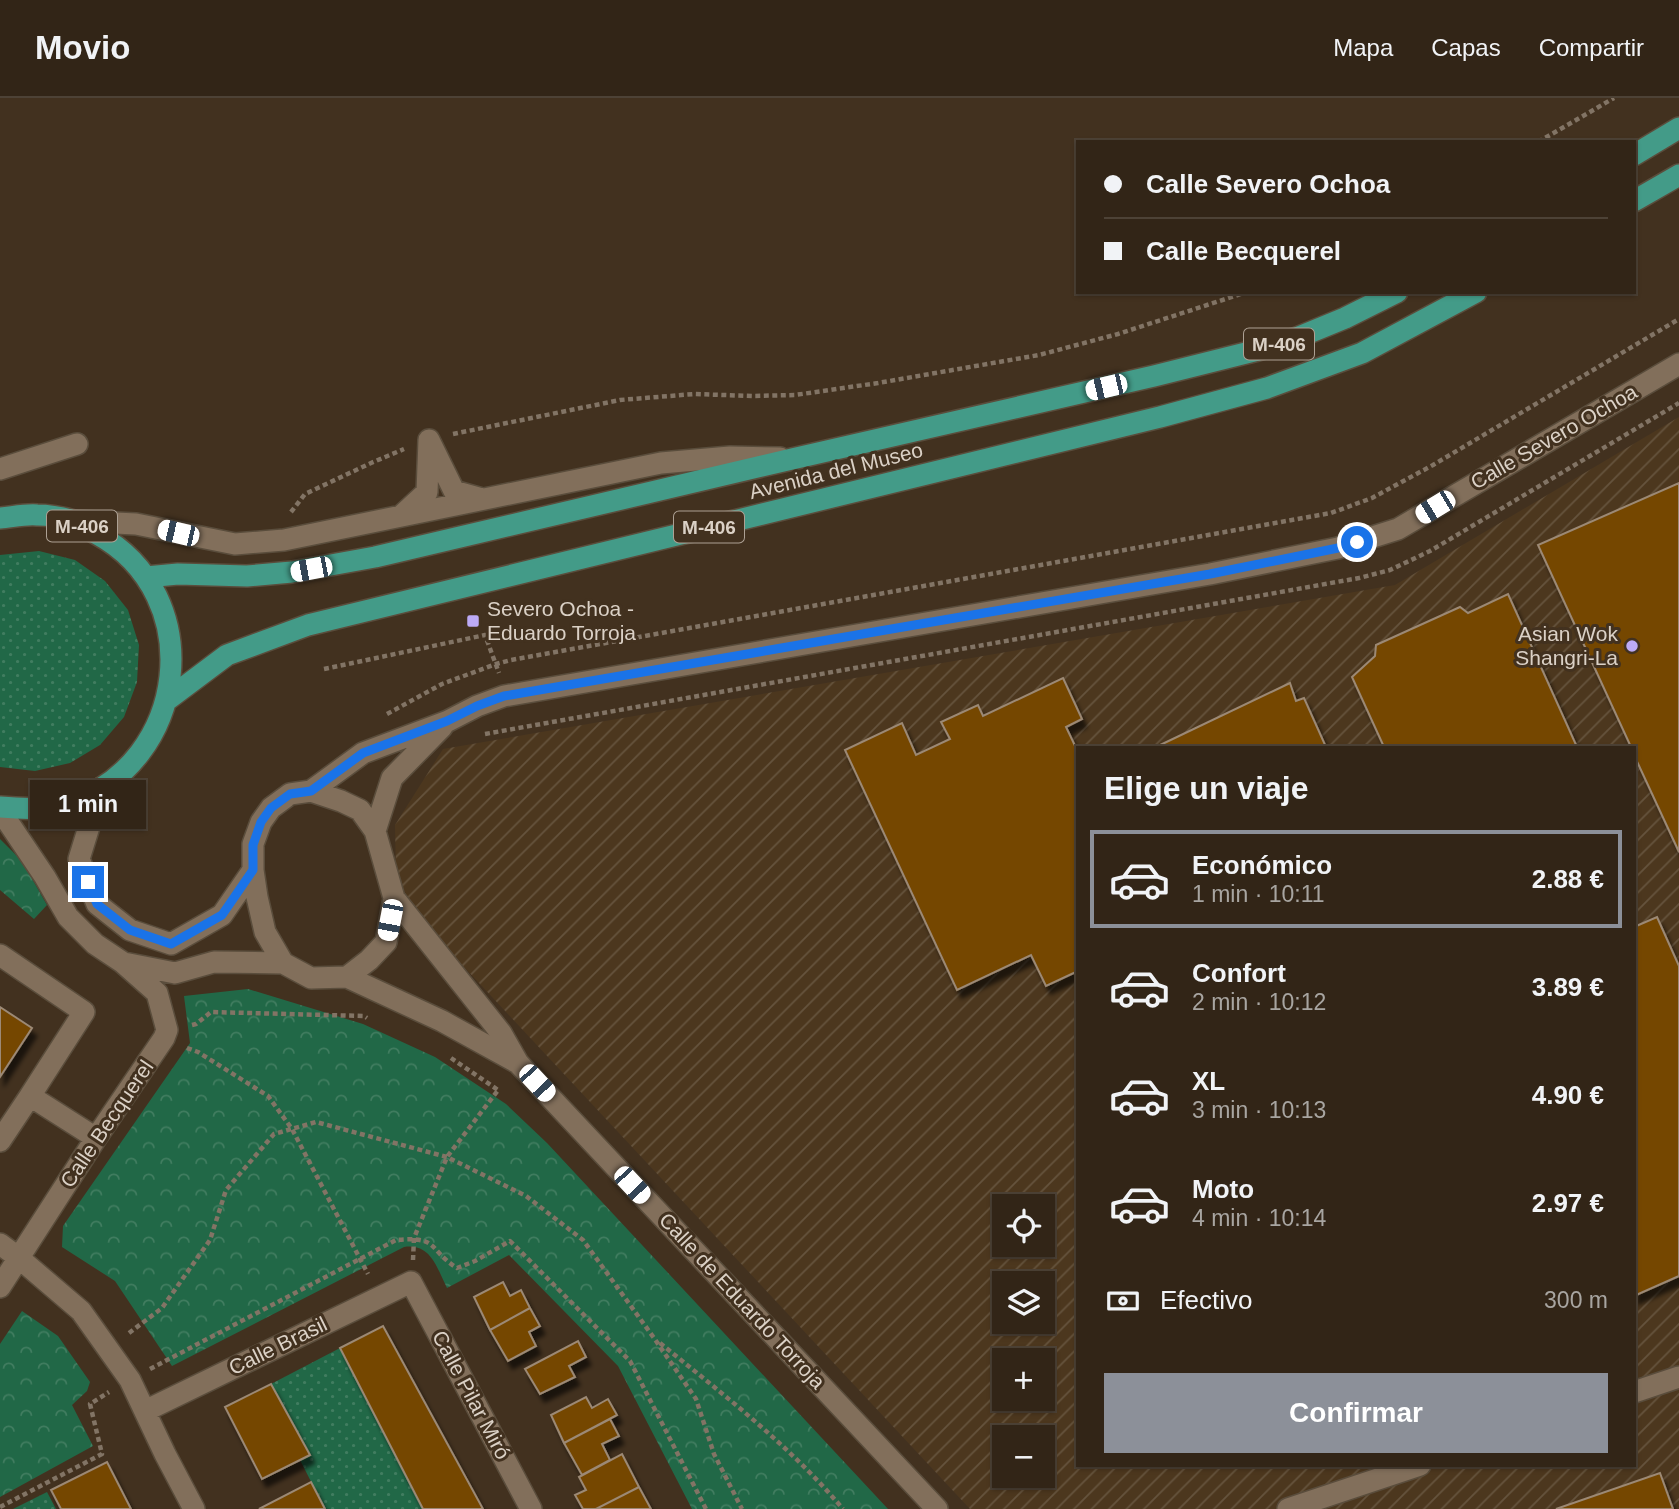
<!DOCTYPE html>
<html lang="es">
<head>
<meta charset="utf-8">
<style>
  :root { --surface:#322517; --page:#3a2d20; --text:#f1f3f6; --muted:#a8a5a1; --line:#4d4236; --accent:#8c9099 }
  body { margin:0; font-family:Arial,sans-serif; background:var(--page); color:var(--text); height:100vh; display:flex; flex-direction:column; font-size:26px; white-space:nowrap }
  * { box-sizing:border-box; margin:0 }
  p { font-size:23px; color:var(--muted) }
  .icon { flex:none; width:38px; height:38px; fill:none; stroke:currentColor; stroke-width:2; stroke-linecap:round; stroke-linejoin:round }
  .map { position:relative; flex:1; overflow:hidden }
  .panel { position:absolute; left:1076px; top:648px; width:560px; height:721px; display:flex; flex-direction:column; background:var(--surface); border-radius:0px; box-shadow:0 2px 5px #0004,0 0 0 2px var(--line) }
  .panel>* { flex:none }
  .guide { position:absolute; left:1076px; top:42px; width:560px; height:154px; border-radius:0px; box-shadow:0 2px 5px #0004,0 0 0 2px var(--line); display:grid; align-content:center; height:154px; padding:0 28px; background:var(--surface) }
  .tools { position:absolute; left:992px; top:1096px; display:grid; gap:14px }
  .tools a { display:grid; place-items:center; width:63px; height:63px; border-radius:0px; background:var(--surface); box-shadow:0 2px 5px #0004,0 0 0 2px var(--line); font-size:35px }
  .end { position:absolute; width:32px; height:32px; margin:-16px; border:9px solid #1a73e8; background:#fff; box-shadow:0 0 0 4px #fff }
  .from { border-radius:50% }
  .bubble { position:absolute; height:49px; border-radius:0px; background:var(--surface); box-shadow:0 2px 5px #0004,0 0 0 2px var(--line); font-size:23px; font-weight:700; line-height:49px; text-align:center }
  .car { position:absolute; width:21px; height:42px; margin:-21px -10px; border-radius:9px; box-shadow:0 0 5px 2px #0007; background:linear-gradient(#fff 24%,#345 0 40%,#fff 0 76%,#345 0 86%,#fff 0) }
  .guide b { display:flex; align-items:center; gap:24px; height:66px; font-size:26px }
  .guide b+b { border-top:2px solid var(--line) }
  .guide i { width:18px; height:18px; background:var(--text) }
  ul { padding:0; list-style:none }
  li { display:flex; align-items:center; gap:21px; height:98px; margin:0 14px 10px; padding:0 14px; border:4px solid transparent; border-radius:0px }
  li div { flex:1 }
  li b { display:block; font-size:26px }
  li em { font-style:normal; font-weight:700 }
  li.on { border-color:var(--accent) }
  li>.icon { width:63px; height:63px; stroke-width:1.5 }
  h2 { padding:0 28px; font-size:32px; line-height:84px }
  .pay { display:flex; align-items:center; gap:18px; height:77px; padding:0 28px; font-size:26px }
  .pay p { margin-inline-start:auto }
  .cta { display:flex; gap:14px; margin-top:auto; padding:14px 28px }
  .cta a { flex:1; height:80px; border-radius:0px; background:var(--accent); color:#fff; font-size:28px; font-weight:700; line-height:80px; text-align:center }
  header { display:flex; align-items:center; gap:42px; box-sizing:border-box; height:98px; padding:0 35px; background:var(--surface); border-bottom:2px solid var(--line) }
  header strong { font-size:33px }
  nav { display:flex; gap:38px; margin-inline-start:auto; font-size:24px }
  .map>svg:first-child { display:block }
  .industrial { fill:url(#industrial-furrows); fill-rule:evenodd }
  .park { fill:url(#park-crowns) }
  .garden { fill:url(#garden-dots) }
  .building { fill:#744704; stroke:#9c8974; stroke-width:2; filter:url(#shadow) }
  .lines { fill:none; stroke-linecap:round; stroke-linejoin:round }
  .minor-casing { stroke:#5a4d3c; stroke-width:24 }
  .highway-casing { stroke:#5a4d3c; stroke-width:24 }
  .path { stroke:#827465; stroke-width:4.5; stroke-dasharray:5 3.5; stroke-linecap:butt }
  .minor { stroke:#826f5b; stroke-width:21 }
  .highway { stroke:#439b88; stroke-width:21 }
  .route { stroke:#1a73e8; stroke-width:9 }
  .poi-dot { fill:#bcaaf6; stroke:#42311f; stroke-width:2.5 }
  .labels { text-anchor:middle; stroke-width:6; stroke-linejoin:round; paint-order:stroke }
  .shield { fill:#42311f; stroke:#ada194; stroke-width:2 }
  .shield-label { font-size:19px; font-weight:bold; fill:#dbd1c6 }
  .street-label { font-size:21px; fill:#dbd1c6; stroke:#42311f }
  .poi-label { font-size:21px; fill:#dbd1c6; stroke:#42311f; text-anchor:start }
</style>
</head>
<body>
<header>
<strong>Movio</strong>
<nav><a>Mapa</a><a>Capas</a><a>Compartir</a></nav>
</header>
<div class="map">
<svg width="1679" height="1411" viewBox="0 0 1679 1411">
  <defs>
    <pattern id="industrial-furrows" width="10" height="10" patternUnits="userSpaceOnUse" patternTransform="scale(1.75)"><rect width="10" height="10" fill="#4c371e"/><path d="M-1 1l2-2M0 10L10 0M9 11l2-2" fill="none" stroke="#65533d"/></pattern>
    <pattern id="park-crowns" width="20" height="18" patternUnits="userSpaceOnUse" patternTransform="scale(1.75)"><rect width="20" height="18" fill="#216847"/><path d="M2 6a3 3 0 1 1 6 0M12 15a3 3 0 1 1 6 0" fill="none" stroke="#417d60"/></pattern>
    <pattern id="garden-dots" width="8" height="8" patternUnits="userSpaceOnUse" patternTransform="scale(1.75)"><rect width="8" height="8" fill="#216847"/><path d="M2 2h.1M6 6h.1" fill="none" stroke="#417d60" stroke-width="1.8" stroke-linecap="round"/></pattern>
    <filter id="shadow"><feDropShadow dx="4.5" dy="8" stdDeviation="2" flood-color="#0009"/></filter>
  </defs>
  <rect width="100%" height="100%" fill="#42311f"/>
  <path class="industrial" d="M1679 319V1411H970L422 824 396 778 395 727 443 651 1395 487ZM1078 649H1634V1367H1078ZM1004 1108H1043V1146H1004ZM1004 1185H1043V1223H1004ZM1004 1262H1043V1300H1004ZM1004 1339H1043V1377H1004Z"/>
  <path class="park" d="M0 741 22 763 47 807 34 821 0 792Z
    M248 891 363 926 435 959 506 1006 547 1045 888 1411H692L618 1268 509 1157 447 1190C437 1170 431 1145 404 1149L172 1268 115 1183 62 1149 63 1128 190 945 184 898Z
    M22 1213 58 1238 90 1284 87 1293 72 1307 93 1348 0 1399V1246Z"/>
  <path class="garden" d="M39 453 75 462 105 483 128 512 139 547 137 584 124 619 100 647 70 665 35 673 0 669V457Z
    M340 1250 423 1411H325L300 1362 309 1356 271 1286Z
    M47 1394 56 1411H13Z"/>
  <path class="building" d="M1679 385V754L1634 657V649H1631L1538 447Z
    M1508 496 1577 649H1384L1352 579 1375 558 1376 547 1460 509 1468 515Z
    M1063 580 1082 621 1066 629 1078 654V873L1046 888 1031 857 957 892 845 652 902 625 916 657 950 641 941 624 978 607 983 618Z
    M1290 585 1296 603 1304 600 1326 649H1156Z
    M1657 819 1679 868V1178L1634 1198V829Z
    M0 909 32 930 0 979Z
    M503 1184 510 1198 521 1192 530 1210 490 1232 474 1199Z
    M530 1210 540 1228 529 1234 536 1248 508 1263 490 1232Z
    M383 1228 483 1411H423L340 1250Z
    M578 1243 586 1259 569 1268 575 1279 540 1296 525 1271Z
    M271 1286 310 1357 262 1381 225 1309Z
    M586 1299 592 1310 608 1301 617 1317 564 1345 551 1317Z
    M610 1321 619 1338 602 1346 610 1362 582 1377 564 1345Z
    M622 1356 639 1389 596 1411H583L575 1397 586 1392 579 1379Z
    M107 1364 131 1411H61L51 1392Z
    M1660 1375 1673 1411H1556Z
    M311 1384 325 1411H259Z
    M639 1389 651 1411H596Z"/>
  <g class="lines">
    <g class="minor-casing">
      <path id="minor" d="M0 371 77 346
        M401 418 427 394 429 342 454 393 479 400
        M74 423 136 426 235 446 284 442 661 365 730 359 780 360
        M101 690 79 761 97 806 130 832 171 846 222 817 253 772
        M311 693 363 655 448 623 477 608 504 598 1210 476 1338 450 1398 431 1679 266
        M311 693 341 703 360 712 375 733 394 800 386 844 369 862 347 879 311 880 283 865 265 834 257 799 253 772V746L261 724 271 710 290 696Z
        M0 712 45 779 68 819 95 846 122 864 157 895 167 932 164 940 96 1040 0 1189
        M375 733 392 680 442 629
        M394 800 501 935 518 965 937 1411
        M0 857 84 914 30 998
        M124 865 175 875 214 864 283 865
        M347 879 442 923 518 965
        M0 1043 30 998 96 1040
        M0 1146 19 1160 81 1213 130 1282 165 1356 194 1411
        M1634 1294 1679 1279
        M145 1313 411 1184 531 1411
        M1288 1411 1420 1367"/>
    </g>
    <g class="highway-casing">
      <path id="highway" d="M1634 57 1679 30
        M1634 103 1679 77
        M0 420C12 419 25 416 37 417 48 417 64 420 74 423 82 426 90 432 97 436 209 497 189 666 69 705 46 712 23 711 0 709
        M146 479 178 476 247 478 292 474 375 459 460 439 792 361 1154 278 1258 252 1294 241 1345 220 1397 194
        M167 602 227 557 308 527 1160 319 1267 290 1362 255 1476 194"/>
    </g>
    <path class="path" d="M1538 44 1614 0
      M453 336 620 302 694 296 753 298 795 297 878 285 1039 257 1118 236 1247 194
      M291 414 305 396 371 365 404 351
      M324 571 485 537 499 575
      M387 616 442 586 496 566 511 562 1331 415 1372 400 1433 367 1679 221
      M485 636 1359 480 1390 472 1430 453 1679 305
      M192 927 196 926 211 914 364 918 367 920
      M187 950 198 954 268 998 292 1031 368 1176
      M451 960 498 992
      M413 1162 414 1140 447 1059 499 991
      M129 1235 162 1210 210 1142 226 1092 274 1036 316 1024 447 1059 526 1098 583 1142 654 1240 696 1301 714 1356 742 1411
      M660 1245C724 1297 790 1348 843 1411
      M150 1271 396 1142C440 1138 427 1151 457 1170L475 1163 510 1143 630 1263 706 1411
      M0 1409 102 1356 90 1306 109 1294"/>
    <use href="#minor" class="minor"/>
    <use href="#highway" class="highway"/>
  </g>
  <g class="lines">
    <path class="route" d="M88 784 97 806 130 832 171 846 222 817 253 772V747L261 724 271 710 290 696 311 693 363 655 447 623 477 608 504 598 1210 476 1338 450 1357 444"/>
  </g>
  <g class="poi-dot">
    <rect x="466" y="516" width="14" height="14" rx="3.5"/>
    <circle cx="1632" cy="548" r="7"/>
  </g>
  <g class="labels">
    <g class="shield">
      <rect x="1244" y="230.5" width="70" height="31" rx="5"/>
      <rect x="47" y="412.5" width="70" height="31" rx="5"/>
      <rect x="674" y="413.5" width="70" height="31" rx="5"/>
    </g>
    <g class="shield-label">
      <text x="1279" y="253">M-406</text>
      <text x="82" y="435">M-406</text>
      <text x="709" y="436">M-406</text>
    </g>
    <g class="street-label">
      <text transform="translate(1554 339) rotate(-30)" y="7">Calle Severo Ochoa</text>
      <text transform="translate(836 373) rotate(-14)" y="7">Avenida del Museo</text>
      <text transform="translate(107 1026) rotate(-56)" y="7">Calle Becquerel</text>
      <text transform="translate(742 1203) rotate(47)" y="7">Calle de Eduardo Torroja</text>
      <text transform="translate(278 1248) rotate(-26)" y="7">Calle Brasil</text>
      <text transform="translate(471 1297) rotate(62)" y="7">Calle Pilar Miró</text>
    </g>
    <g class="poi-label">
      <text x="487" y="518">Severo Ochoa -<tspan x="487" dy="24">Eduardo Torroja</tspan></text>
      <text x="1618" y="543" text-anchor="end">Asian Wok<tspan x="1618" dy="24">Shangri-La</tspan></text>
    </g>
  </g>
</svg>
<div class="tools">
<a><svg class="icon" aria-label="locate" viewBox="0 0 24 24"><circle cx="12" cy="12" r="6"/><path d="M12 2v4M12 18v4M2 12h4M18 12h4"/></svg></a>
<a><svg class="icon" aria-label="layers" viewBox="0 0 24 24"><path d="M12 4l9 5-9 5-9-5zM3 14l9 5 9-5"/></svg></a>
<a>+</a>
<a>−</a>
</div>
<i class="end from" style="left:1357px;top:444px"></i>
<i class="end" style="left:88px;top:784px"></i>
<div class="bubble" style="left:30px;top:682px;width:116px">1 min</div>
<i class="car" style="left:1106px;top:289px;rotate:257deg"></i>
<i class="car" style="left:1435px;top:409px;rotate:239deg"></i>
<i class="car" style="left:178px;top:435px;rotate:283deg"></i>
<i class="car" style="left:311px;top:471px;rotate:259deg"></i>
<i class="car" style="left:390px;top:822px;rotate:191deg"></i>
<i class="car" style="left:537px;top:985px;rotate:137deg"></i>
<i class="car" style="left:632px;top:1087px;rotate:137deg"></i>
<div class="guide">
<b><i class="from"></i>Calle Severo Ochoa</b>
<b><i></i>Calle Becquerel</b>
</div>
<section class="panel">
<h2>Elige un viaje</h2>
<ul>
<li class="on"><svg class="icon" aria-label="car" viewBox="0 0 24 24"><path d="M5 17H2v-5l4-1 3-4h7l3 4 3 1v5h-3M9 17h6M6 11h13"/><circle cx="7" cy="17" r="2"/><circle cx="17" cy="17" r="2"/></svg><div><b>Económico</b><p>1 min · 10:11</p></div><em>2.88 €</em></li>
<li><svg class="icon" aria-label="car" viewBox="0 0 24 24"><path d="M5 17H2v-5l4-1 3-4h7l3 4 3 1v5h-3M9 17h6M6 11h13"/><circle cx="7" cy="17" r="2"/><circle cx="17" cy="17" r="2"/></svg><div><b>Confort</b><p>2 min · 10:12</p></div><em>3.89 €</em></li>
<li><svg class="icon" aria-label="car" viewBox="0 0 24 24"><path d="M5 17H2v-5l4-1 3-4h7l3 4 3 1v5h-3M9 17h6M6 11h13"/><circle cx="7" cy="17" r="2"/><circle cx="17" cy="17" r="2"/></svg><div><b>XL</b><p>3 min · 10:13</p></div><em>4.90 €</em></li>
<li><svg class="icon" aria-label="car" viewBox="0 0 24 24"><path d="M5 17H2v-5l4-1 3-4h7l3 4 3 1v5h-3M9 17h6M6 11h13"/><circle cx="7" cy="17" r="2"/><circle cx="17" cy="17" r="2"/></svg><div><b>Moto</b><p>4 min · 10:14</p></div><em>2.97 €</em></li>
</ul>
<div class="pay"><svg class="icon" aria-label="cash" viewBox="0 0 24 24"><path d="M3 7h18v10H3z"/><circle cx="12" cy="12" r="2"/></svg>Efectivo<p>300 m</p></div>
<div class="cta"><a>Confirmar</a></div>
</section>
</div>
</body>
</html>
